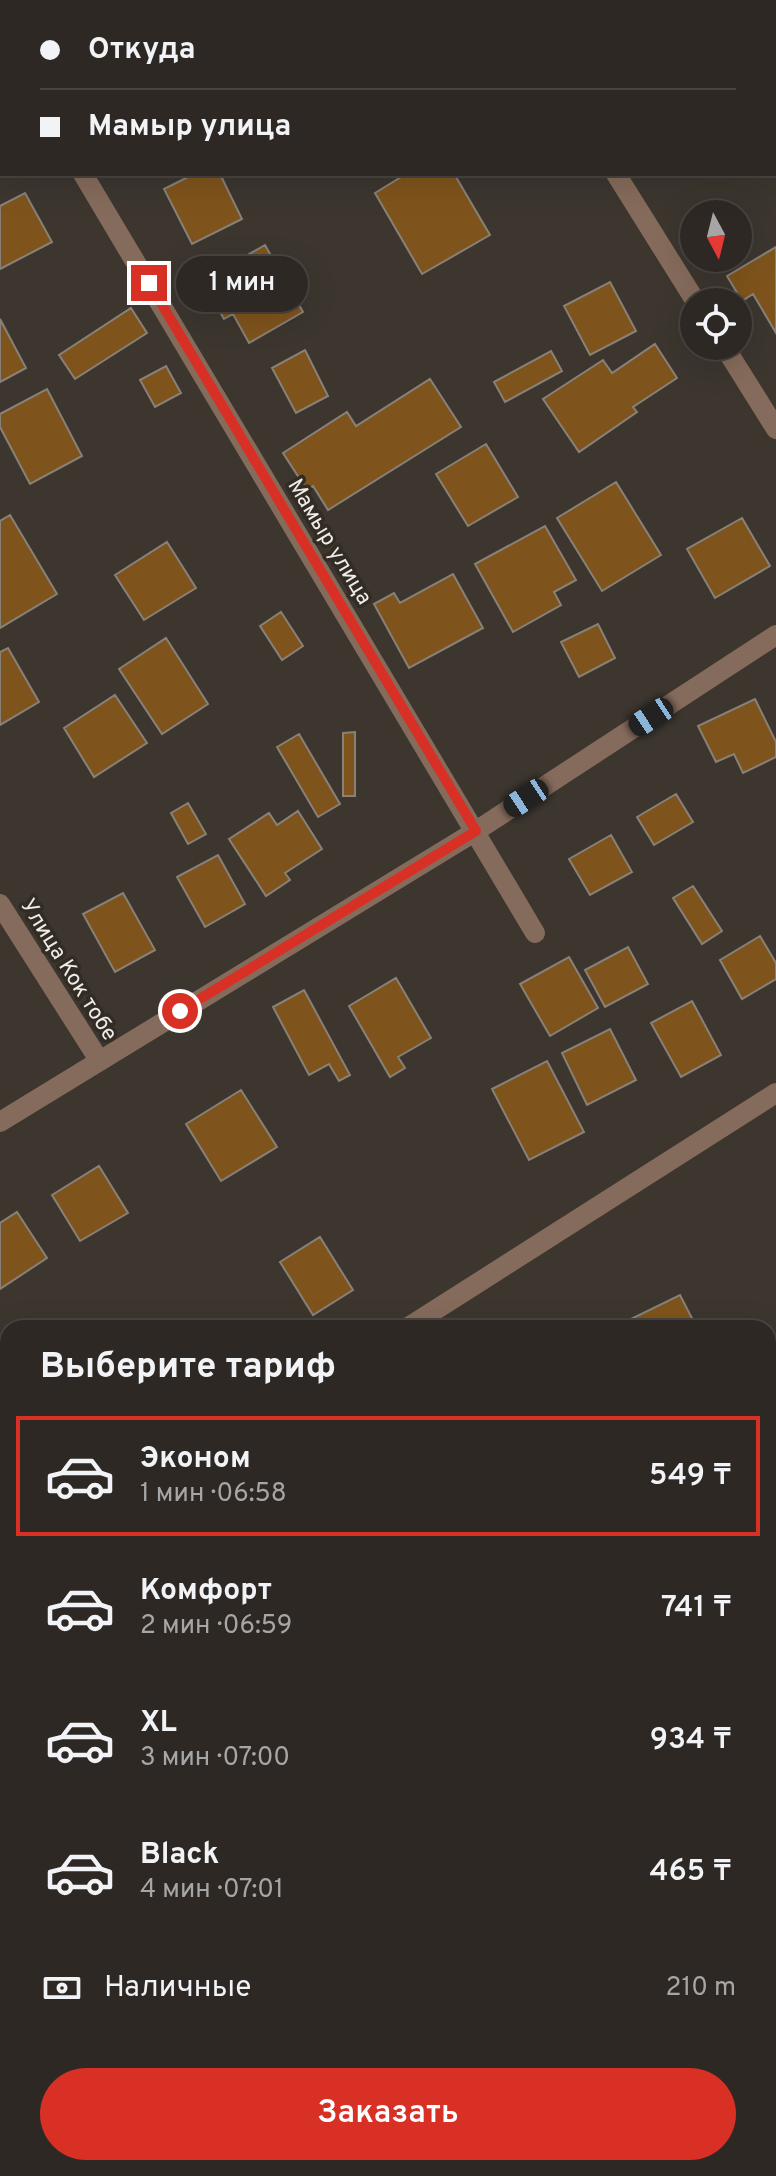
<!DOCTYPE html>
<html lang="ru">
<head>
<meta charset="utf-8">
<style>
  :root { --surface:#2d2823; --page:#393430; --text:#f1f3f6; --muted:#a7a6a6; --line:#484441; --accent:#d93025 }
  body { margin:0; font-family:Overpass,sans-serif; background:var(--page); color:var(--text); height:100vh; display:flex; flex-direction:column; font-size:30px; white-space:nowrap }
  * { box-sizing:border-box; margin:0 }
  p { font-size:26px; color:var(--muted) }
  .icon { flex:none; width:44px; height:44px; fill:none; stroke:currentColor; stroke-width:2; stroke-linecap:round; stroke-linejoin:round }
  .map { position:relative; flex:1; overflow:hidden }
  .side { position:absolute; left:0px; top:1320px; width:776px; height:856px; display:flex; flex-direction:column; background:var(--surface); border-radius:24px 24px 0 0; box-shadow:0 8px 32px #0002,0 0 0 2px var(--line) }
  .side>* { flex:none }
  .top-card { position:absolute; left:0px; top:0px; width:776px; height:176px; box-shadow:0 8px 32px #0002,0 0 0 2px var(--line); display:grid; align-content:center; height:176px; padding:0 40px; background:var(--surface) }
  .needle { width:52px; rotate:173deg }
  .tools { position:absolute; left:680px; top:200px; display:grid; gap:16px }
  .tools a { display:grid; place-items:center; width:72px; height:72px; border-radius:50%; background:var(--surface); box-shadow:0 8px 32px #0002,0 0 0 2px var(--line); font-size:40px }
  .end { position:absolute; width:36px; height:36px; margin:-18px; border:10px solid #d93025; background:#fff; box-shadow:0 0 0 4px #fff }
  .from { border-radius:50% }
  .bubble { position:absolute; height:56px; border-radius:28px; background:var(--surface); box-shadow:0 8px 32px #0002,0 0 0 2px var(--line); font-size:26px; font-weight:600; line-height:56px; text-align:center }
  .car { position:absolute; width:24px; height:48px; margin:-24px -12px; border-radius:10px; box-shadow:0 0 6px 2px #0007; background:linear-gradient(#222 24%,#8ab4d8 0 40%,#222 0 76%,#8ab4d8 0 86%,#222 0) }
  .top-card b { display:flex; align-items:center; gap:28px; height:76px; font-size:30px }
  .top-card b+b { border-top:2px solid var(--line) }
  .top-card i { width:20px; height:20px; background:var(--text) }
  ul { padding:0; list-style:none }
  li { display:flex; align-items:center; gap:24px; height:120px; margin:0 16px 12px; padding:0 24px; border:4px solid transparent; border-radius:0px }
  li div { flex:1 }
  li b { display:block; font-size:30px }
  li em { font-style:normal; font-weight:600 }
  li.active { border-color:var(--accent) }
  li>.icon { width:72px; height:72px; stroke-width:1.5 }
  h2 { padding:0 40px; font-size:36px; line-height:96px }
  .pay { display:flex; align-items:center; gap:20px; height:88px; padding:0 40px; font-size:30px }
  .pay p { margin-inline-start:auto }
  .cta { display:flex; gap:16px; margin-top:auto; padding:16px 40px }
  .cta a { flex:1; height:92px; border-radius:48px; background:var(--accent); color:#fff; font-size:32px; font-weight:600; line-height:92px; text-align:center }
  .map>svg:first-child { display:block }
  .building { fill:#7f541c; stroke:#888179; stroke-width:2 }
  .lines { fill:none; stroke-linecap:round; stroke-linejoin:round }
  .minor { stroke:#856b5b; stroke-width:20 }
  .route { stroke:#d93025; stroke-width:10 }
  .labels { text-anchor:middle; stroke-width:7; stroke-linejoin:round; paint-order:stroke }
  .street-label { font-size:22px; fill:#f0ece8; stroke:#322c25 }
</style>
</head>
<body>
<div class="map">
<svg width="776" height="2176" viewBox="0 0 776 2176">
  <rect width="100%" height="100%" fill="#3c362f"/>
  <path class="building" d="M194 174H220L242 219 192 244 164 189Z
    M406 174H461L456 177 490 235 422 274 375 193Z
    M25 193 52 242 0 269V206Z
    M265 245 303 312 249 343 233 314 224 319 202 281Z
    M776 247V333L753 294 742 301 727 276Z
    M610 282 636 331 590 355 564 306Z
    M131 308 147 333 75 379 59 355Z
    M0 319 26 368 0 382Z
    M655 344 677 378 633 407 637 412 579 452 543 399 603 360 612 373Z
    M305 350 328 396 296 413 272 368Z
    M551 351 562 371 505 402 494 382Z
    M166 366 181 393 155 407 140 380Z
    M430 379 461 427 328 510 313 486 307 490 283 453 347 412 356 426Z
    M47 389 82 456 30 484 0 427V414Z
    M486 444 518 497 468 526 436 474Z
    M616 482 661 555 602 591 557 518Z
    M10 515 57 594 0 628V521Z
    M742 518 770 566 715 598 687 549Z
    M545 526 576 580 554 592 561 605 513 632 475 564Z
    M167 542 196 588 144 620 115 575Z
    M453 574 483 628 409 668 374 604 394 593 400 603Z
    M281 612 303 646 282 660 260 626Z
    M598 624 615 658 579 677 561 642Z
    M166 638 208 704 162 734 119 669Z
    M8 648 39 702 0 725V652Z
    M115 695 147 743 94 777 64 728Z
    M755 699 776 742V757L743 773 734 754 716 762 698 726Z
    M355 732V796H343V733Z
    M299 734 340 804 318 817 277 747Z
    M676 794 693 822 654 845 637 817Z
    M188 803 206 834 188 844 171 813Z
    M298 811 322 849 285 873 290 880 266 896 229 839 269 813 277 825Z
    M611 835 632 872 590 895 569 859Z
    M218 855 245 904 205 927 177 877Z
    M693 886 722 931 702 944 673 898Z
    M123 893 155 950 115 972 83 914Z
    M760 936 776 963V979L742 999 720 960Z
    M628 947 648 984 605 1007 585 970Z
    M569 957 598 1008 550 1036 520 984Z
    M396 978 431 1038 398 1057 405 1068 390 1077 349 1006Z
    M304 990 350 1075 339 1081 329 1064 309 1075 273 1007Z
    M692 1001 721 1055 681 1077 651 1023Z
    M610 1029 636 1080 587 1105 562 1053Z
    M547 1061 584 1132 529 1160 492 1089Z
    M241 1090 277 1147 221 1181 186 1124Z
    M99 1166 128 1213 80 1241 52 1195Z
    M17 1212 47 1258 0 1289V1223Z
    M320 1237 353 1290 313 1315 280 1262Z
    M680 1295 697 1328H636L631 1319Z
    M0 1462 8 1475V1501L0 1505Z
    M776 1547V1621L768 1608V1552Z
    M768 1634 776 1649V1690L768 1694Z
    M8 2115V2167L0 2152V2120Z
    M605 2168H669L674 2176H609Z"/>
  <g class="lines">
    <path class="minor" d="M507 0 509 2
      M0 34 2 38
      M83 174 535 933
      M616 174 696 302
      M724 346 776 429
      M0 904 99 1060
      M0 1122 476 831 776 635
      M407 1328 776 1093
      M768 1513 776 1508
      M0 1583 8 1578
      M0 1705 8 1717
      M768 1916 776 1911
      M0 1995 8 1989
      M281 2168 286 2176
      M354 2176 367 2168"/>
  </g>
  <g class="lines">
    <path class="route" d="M149 283 476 831 180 1011"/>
  </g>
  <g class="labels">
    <g class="street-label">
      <text transform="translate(331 541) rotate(59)" y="8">Мамыр улица</text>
      <text transform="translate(70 969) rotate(58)" y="8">Улица Кок тобе</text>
    </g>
  </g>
</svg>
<div class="tools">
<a><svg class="needle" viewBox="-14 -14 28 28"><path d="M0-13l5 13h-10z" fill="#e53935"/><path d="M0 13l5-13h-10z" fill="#a7a6a6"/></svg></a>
<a><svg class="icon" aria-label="locate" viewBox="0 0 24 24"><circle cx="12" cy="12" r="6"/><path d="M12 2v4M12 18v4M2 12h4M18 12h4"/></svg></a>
</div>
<i class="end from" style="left:180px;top:1011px"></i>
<i class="end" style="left:149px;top:283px"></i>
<div class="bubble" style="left:176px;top:256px;width:132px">1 мин</div>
<i class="car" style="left:651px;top:717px;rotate:237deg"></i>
<i class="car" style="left:526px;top:798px;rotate:237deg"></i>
<div class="top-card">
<b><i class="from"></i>Откуда</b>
<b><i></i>Мамыр улица</b>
</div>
<section class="side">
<h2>Выберите тариф</h2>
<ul>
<li class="active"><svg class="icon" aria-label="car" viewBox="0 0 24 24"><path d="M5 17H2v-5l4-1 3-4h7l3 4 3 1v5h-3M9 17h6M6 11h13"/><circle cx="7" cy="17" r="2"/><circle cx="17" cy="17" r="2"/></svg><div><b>Эконом</b><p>1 мин · 06:58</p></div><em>549 ₸</em></li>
<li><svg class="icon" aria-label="car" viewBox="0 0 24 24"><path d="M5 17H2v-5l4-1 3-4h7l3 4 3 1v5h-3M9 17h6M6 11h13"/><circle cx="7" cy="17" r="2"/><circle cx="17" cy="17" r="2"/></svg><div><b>Комфорт</b><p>2 мин · 06:59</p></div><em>741 ₸</em></li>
<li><svg class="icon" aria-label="car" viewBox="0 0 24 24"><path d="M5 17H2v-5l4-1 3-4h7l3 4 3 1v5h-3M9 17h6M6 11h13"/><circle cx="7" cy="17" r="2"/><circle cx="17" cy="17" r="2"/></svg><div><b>XL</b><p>3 мин · 07:00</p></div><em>934 ₸</em></li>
<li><svg class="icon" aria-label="car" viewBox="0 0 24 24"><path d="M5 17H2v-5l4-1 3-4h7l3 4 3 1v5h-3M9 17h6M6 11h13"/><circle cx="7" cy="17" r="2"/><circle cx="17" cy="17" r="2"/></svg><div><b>Black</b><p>4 мин · 07:01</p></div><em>465 ₸</em></li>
</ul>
<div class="pay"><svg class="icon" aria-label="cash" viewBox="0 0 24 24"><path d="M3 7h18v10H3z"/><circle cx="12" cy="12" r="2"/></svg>Наличные<p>210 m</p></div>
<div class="cta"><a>Заказать</a></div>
</section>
</div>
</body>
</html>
